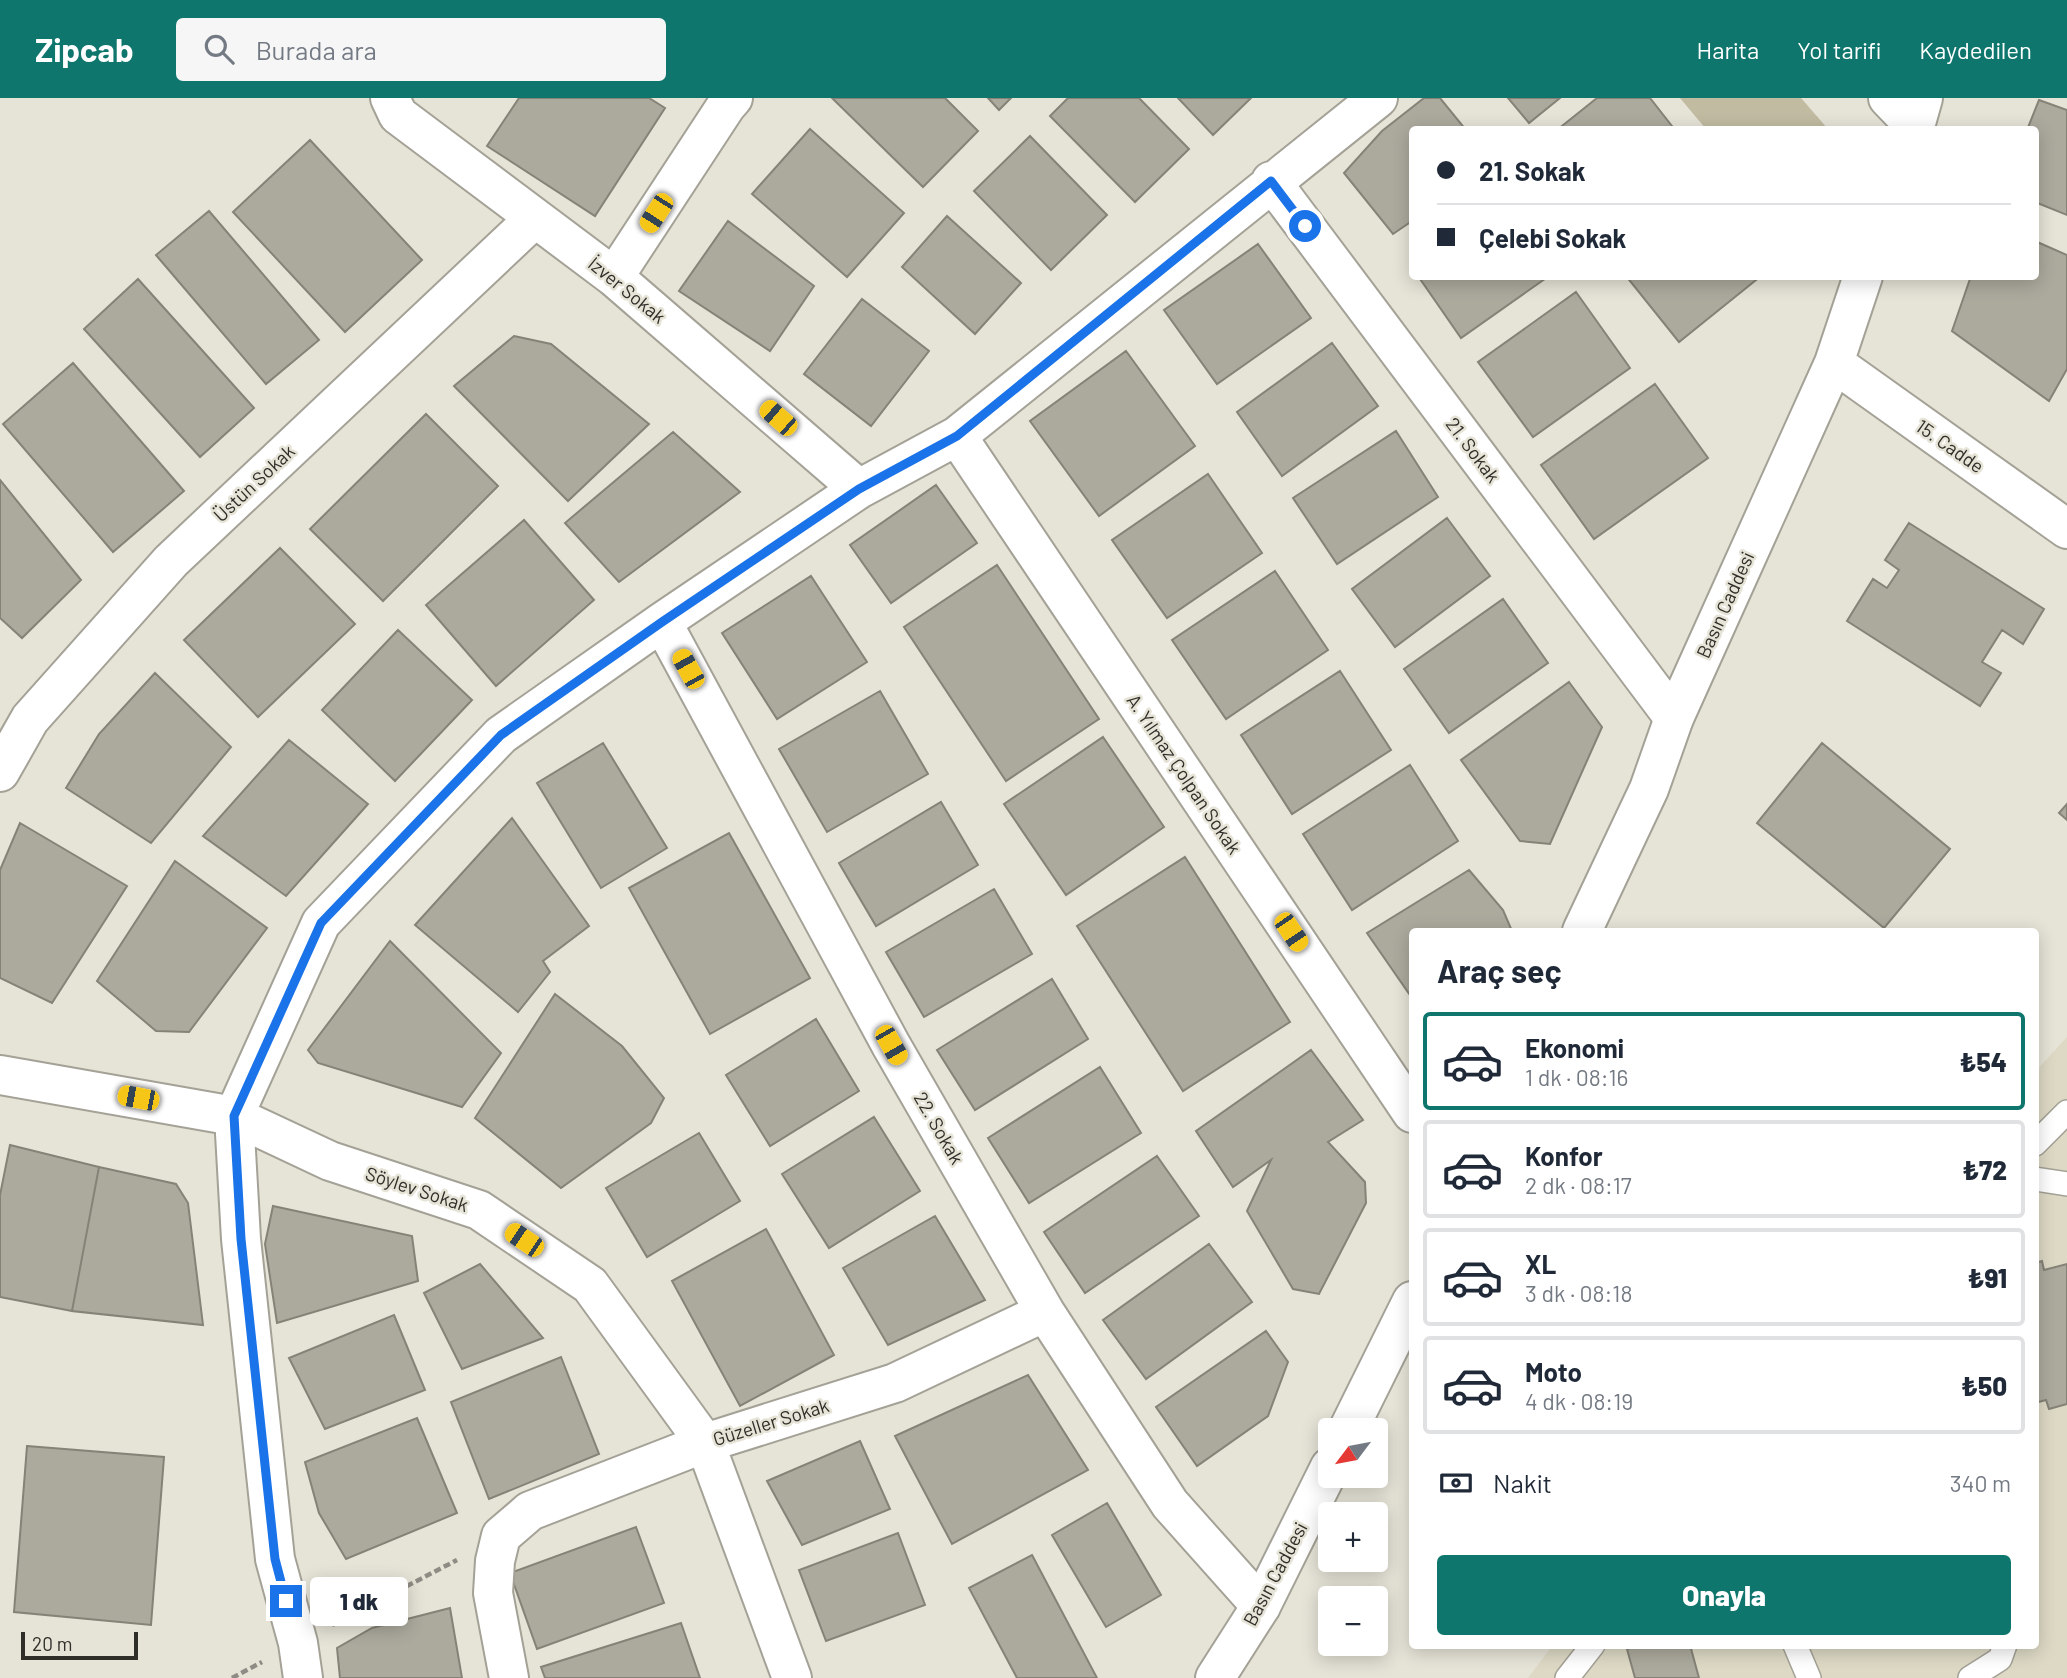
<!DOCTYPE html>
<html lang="tr">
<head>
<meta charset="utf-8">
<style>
  :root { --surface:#fff; --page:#f6f6f7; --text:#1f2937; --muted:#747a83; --line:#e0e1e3; --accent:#0f766e }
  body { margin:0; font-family:Barlow,sans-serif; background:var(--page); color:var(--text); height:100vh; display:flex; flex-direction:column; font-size:26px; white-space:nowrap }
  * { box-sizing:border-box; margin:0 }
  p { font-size:23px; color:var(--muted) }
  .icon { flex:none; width:38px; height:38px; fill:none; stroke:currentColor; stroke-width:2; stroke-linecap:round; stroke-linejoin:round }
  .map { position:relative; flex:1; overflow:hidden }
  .sheet { position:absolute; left:1409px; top:830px; width:630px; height:721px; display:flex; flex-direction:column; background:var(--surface); border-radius:7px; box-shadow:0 4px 18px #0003 }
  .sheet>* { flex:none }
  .guide { position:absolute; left:1409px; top:28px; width:630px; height:154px; border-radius:7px; box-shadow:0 4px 18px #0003; display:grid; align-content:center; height:154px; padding:0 28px; background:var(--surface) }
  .needle { width:46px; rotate:238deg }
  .fabs { position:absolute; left:1318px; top:1320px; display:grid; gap:14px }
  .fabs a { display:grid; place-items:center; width:70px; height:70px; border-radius:7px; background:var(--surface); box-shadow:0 4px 18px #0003; font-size:35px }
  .scale { position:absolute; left:21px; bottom:18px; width:117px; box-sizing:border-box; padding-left:7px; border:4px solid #2f2e29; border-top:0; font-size:19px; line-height:24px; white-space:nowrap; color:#2f2e29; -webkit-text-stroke:5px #e6e3d7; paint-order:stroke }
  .end { position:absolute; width:32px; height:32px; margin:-16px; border:9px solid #1a73e8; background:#fff; box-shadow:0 0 0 4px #fff }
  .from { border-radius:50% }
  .bubble { position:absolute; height:49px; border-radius:7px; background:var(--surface); box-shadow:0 4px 18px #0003; font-size:23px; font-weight:800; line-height:49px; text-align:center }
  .car { position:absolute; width:21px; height:42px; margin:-21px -10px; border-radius:9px; box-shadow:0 0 5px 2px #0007; background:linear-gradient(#f5c518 24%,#345 0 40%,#f5c518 0 76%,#345 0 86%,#f5c518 0) }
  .guide b { display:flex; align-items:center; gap:24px; height:66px; font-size:26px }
  .guide b+b { border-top:2px solid var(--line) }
  .guide i { width:18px; height:18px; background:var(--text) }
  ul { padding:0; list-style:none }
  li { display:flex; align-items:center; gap:21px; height:98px; margin:0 14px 10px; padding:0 14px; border:4px solid var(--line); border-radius:7px }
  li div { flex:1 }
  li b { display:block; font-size:26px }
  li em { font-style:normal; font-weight:800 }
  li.selected { border-color:var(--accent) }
  li>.icon { width:63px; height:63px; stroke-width:1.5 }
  h2 { padding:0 28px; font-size:32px; line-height:84px }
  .pay { display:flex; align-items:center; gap:18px; height:77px; padding:0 28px; font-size:26px }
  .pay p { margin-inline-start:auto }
  .action { display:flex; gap:14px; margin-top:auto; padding:14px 28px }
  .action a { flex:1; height:80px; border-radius:7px; background:var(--accent); color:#fff; font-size:28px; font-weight:800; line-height:80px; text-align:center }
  header { display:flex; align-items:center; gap:42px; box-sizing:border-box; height:98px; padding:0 35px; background:var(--accent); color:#fff }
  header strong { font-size:33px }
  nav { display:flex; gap:38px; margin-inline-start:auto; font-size:24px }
  .search { width:490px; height:63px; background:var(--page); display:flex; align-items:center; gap:18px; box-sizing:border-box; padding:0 24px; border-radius:7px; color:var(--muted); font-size:26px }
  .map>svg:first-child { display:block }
  .built { fill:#ddd9c5 }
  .green { fill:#c1bba2 }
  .building { fill:#aca99d; stroke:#858277; stroke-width:2 }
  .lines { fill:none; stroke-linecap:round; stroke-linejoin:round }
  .service-casing { stroke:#a4a196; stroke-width:26 }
  .minor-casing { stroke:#a4a196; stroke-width:42 }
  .tertiary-casing { stroke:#a4a196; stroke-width:42 }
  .path { stroke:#8e8c84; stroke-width:4.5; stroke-dasharray:7 3.5; stroke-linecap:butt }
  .service { stroke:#fff; stroke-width:23 }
  .minor { stroke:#fff; stroke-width:38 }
  .tertiary { stroke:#fff; stroke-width:38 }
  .route { stroke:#1a73e8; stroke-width:9 }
  .labels { text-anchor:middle; stroke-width:5; stroke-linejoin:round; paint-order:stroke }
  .street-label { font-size:19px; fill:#2f2e29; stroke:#e6e3d7 }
</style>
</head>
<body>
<header>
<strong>Zipcab</strong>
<div class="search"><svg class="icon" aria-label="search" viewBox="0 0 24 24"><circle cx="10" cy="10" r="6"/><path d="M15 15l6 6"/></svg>Burada ara</div>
<nav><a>Harita</a><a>Yol tarifi</a><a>Kaydedilen</a></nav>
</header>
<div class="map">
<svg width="2067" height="1580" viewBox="0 0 2067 1580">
  <rect width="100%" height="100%" fill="#e6e3d7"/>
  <path class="built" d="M2067 939V1580H1528L1553 1547H2035V974Z"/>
  <path class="green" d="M1680 0H1801L1828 31H1706Z"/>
  <path class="building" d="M519 0H649L665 10 595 118 487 48Z
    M832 0H945L978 33 923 89Z
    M988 0H1011L999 12Z
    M1068 0H1139L1189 51 1135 104 1050 18Z
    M1178 0H1251L1213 37Z
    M1424 0H1440L1466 32H1412V123L1393 136 1344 75 1382 33Z
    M1508 0H1560L1529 25Z
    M1597 0H1650L1675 32H1557Z
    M2039 2 2067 12V117L2035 104V32H2027Z
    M810 31 904 115 847 179 752 96Z
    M1030 38 1107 117 1051 172 974 93Z
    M310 42 422 162 345 234 233 114Z
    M209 113 319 242 266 286 156 157Z
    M947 118 1021 185 975 236 902 169Z
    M728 123 814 188 770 253 679 193Z
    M2035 143 2067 157V271L2049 303 1952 233 1971 178H2035Z
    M1258 146 1311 220 1217 286 1164 212Z
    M1418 178H1549L1461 240Z
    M1626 178H1761L1679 244Z
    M138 181 254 310 200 359 84 231Z
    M1576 194 1630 270 1533 339 1478 264Z
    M862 201 929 253 871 328 804 276Z
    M514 238 551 246 649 326 568 403 454 288Z
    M1332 245 1378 308 1282 378 1237 314Z
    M1126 253 1195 348 1099 418 1030 323Z
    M73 265 184 393 113 454 3 326Z
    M1655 286 1708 360 1594 441 1541 367Z
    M426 316 498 388 383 503 310 431Z
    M1396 333 1438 399 1337 466 1293 400Z
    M673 334 740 394 619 484 565 425Z
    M1208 376 1262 455 1167 520 1112 442Z
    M0 382 81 482 22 540 0 520Z
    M936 387 977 445 891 505 850 447Z
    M1447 420 1490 478 1395 549 1352 491Z
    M524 422 594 502 496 588 426 507Z
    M1909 425 2044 511 2023 546 2002 532 1982 564 2001 575 1980 608 1847 523 1873 481 1887 490 1899 472 1885 462Z
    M280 450 355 526 258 619 184 542Z
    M997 467 1099 621 1006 683 904 529Z
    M1275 473 1328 552 1226 621 1172 542Z
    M811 478 867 564 777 621 722 535Z
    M1503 501 1548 565 1449 635 1404 571Z
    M398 532 472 602 395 683 322 612Z
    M1340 573 1391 652 1292 716 1241 637Z
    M155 575 231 649 151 745 66 690 99 636Z
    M1569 584 1602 629 1550 746 1520 743 1461 662Z
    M880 593 928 676 827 734 779 651Z
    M1103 639 1164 729 1066 797 1004 706Z
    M289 642 368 706 286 798 203 738Z
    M603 645 667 750 601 790 537 685Z
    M1822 645 1950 751 1884 830 1757 725Z
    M1410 667 1458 743 1352 812 1303 736Z
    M941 704 978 767 876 828 839 765Z
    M2067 706V722L2059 715Z
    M512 720 589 828 543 863 550 874 518 914 415 827Z
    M20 725 127 788 52 905 0 880V772Z
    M729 735 810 880 710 936 629 790Z
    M1185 759 1290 924 1183 993 1077 828Z
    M175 763 267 830 189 934 156 933 97 883Z
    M1469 772 1503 812 1512 833H1412V900L1367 835Z
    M994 791 1032 856 924 919 886 854Z
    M390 843 501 955 462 1009 318 965 308 952Z
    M1052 881 1088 941 975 1012 937 952Z
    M555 896 622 948 664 1000 651 1025 561 1090 475 1020Z
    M816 921 859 993 770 1048 726 977Z
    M1311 952 1363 1022 1328 1044 1365 1084 1366 1105 1319 1196 1293 1191 1247 1113 1271 1062 1233 1089 1196 1033Z
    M1100 969 1141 1035 1029 1105 988 1040Z
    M874 1019 920 1093 829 1150 782 1076Z
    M699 1035 740 1103 647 1159 606 1090Z
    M10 1047 99 1069 72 1213 0 1199V1097Z
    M1157 1058 1199 1118 1085 1195 1044 1134Z
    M99 1069 176 1086 188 1105 203 1227 72 1213Z
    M273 1108 412 1138 418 1183 277 1225 265 1146Z
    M935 1118 985 1202 888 1247 843 1170Z
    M766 1131 834 1257 740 1308 672 1183Z
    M1209 1146 1252 1204 1146 1281 1103 1222Z
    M2042 1163 2044 1172 2067 1166V1306L2049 1311 2046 1302 2035 1305V1165Z
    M480 1166 543 1240 462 1271 424 1195Z
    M394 1217 425 1292 325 1331 289 1260Z
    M1266 1233 1288 1264 1268 1318 1197 1368 1156 1309Z
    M561 1259 599 1356 489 1401 451 1304Z
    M1028 1277 1088 1372 952 1446 895 1338Z
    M417 1320 457 1415 346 1461 319 1415 305 1364Z
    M860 1343 890 1411 802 1447 767 1383Z
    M27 1348 164 1359 151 1527 14 1514Z
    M1107 1405 1161 1497 1106 1529 1052 1437Z
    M636 1429 664 1505 537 1551 510 1475Z
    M898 1435 925 1507 826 1543 799 1472Z
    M1032 1457 1097 1580H1017L969 1490Z
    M450 1510 462 1580H340L337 1550 372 1530Z
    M681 1525 700 1580H545L541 1569Z
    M1642 1547H1690L1699 1580H1635L1627 1551Z"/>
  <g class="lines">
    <g class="service-casing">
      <path id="service" d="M2035 1046 2067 1014
        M2035 1081 2067 1086
        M1795 1547 1809 1580
        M1567 1580 1593 1547
        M1970 1580 2000 1561 2005 1547"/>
    </g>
    <g class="minor-casing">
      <path id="minor" d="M390 0 398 17 614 179 859 391
        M1888 0 1915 28
        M1271 83 1674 620
        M614 179 726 8 733 0
        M957 338 1412 1015
        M662 524 891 947 1045 1214 1170 1406 1261 1508
        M0 674 30 621 171 463 535 120
        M0 977 234 1018 330 1063 479 1112 590 1187 705 1345 792 1580
        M303 1580 298 1545 275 1461 241 1141 234 1018 321 825 501 637 662 524 859 391 957 338 1378 0
        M509 1580 493 1495 495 1463 501 1438 530 1413 705 1345 895 1285 1045 1214"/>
    </g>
    <g class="tertiary-casing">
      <path id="tertiary" d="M1914 32 1923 0
        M1834 265 2067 431
        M1582 833 1649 691 1674 620 1834 265 1863 178
        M1348 1332 1412 1203
        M1215 1580 1261 1508 1330 1369"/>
    </g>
    <path class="path" d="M332 1527 457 1462
      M232 1580 262 1564"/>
    <use href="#service" class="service"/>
    <use href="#minor" class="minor"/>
    <use href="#tertiary" class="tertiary"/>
  </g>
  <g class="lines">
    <path class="route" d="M286 1503 275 1461 241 1141 234 1018 321 825 501 637 662 524 859 391 957 338 1271 83 1305 128"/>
  </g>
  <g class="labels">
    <g class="street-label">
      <text transform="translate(627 192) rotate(39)" y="7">İzver Sokak</text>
      <text transform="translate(1950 348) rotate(35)" y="7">15. Cadde</text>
      <text transform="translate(1473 352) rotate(53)" y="7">21. Sokak</text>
      <text transform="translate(254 385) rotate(-43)" y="7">Üstün Sokak</text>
      <text transform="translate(1725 507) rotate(-66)" y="7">Basın Caddesi</text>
      <text transform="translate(1184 676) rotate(56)" y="7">A. Yılmaz Çolpan Sokak</text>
      <text transform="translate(939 1030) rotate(60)" y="7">22. Sokak</text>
      <text transform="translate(417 1091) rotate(18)" y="7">Söylev Sokak</text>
      <text transform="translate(771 1324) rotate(-17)" y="7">Güzeller Sokak</text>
      <text transform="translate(1275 1476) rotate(-62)" y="7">Basın Caddesi</text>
    </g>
  </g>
</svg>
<div class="fabs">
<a><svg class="needle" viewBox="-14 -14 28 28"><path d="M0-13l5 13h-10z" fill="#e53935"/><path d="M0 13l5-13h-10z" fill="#747a83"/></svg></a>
<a>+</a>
<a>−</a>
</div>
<div class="scale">20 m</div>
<i class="end from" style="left:1305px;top:128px"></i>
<i class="end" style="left:286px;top:1503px"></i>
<div class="bubble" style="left:310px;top:1479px;width:98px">1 dk</div>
<i class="car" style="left:656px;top:115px;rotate:213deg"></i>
<i class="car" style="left:778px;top:320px;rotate:311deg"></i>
<i class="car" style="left:688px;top:571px;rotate:331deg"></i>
<i class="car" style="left:1291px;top:834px;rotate:146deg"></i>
<i class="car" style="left:891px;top:947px;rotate:150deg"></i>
<i class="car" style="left:138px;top:1000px;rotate:281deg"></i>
<i class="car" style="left:524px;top:1142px;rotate:304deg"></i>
<div class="guide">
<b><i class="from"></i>21. Sokak</b>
<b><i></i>Çelebi Sokak</b>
</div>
<section class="sheet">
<h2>Araç seç</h2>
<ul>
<li class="selected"><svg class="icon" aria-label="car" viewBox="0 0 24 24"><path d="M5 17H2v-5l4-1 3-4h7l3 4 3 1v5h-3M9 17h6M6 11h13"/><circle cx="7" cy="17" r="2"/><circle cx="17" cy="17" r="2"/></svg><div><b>Ekonomi</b><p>1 dk · 08:16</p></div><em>₺54</em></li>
<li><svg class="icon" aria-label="car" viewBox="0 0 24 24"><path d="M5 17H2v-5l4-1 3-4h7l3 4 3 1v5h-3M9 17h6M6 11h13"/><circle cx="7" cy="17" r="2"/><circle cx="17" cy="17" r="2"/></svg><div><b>Konfor</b><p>2 dk · 08:17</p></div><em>₺72</em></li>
<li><svg class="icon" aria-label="car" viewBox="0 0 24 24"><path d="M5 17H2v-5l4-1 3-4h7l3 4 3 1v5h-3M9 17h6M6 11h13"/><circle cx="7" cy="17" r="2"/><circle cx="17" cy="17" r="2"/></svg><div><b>XL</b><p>3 dk · 08:18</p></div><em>₺91</em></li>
<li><svg class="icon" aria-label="car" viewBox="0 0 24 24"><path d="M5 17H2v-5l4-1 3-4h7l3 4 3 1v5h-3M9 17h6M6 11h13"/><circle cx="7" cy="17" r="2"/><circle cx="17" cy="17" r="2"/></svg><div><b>Moto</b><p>4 dk · 08:19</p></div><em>₺50</em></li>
</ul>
<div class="pay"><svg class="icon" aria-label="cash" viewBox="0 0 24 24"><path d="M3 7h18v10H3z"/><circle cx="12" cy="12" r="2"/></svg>Nakit<p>340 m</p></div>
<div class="action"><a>Onayla</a></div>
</section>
</div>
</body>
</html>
